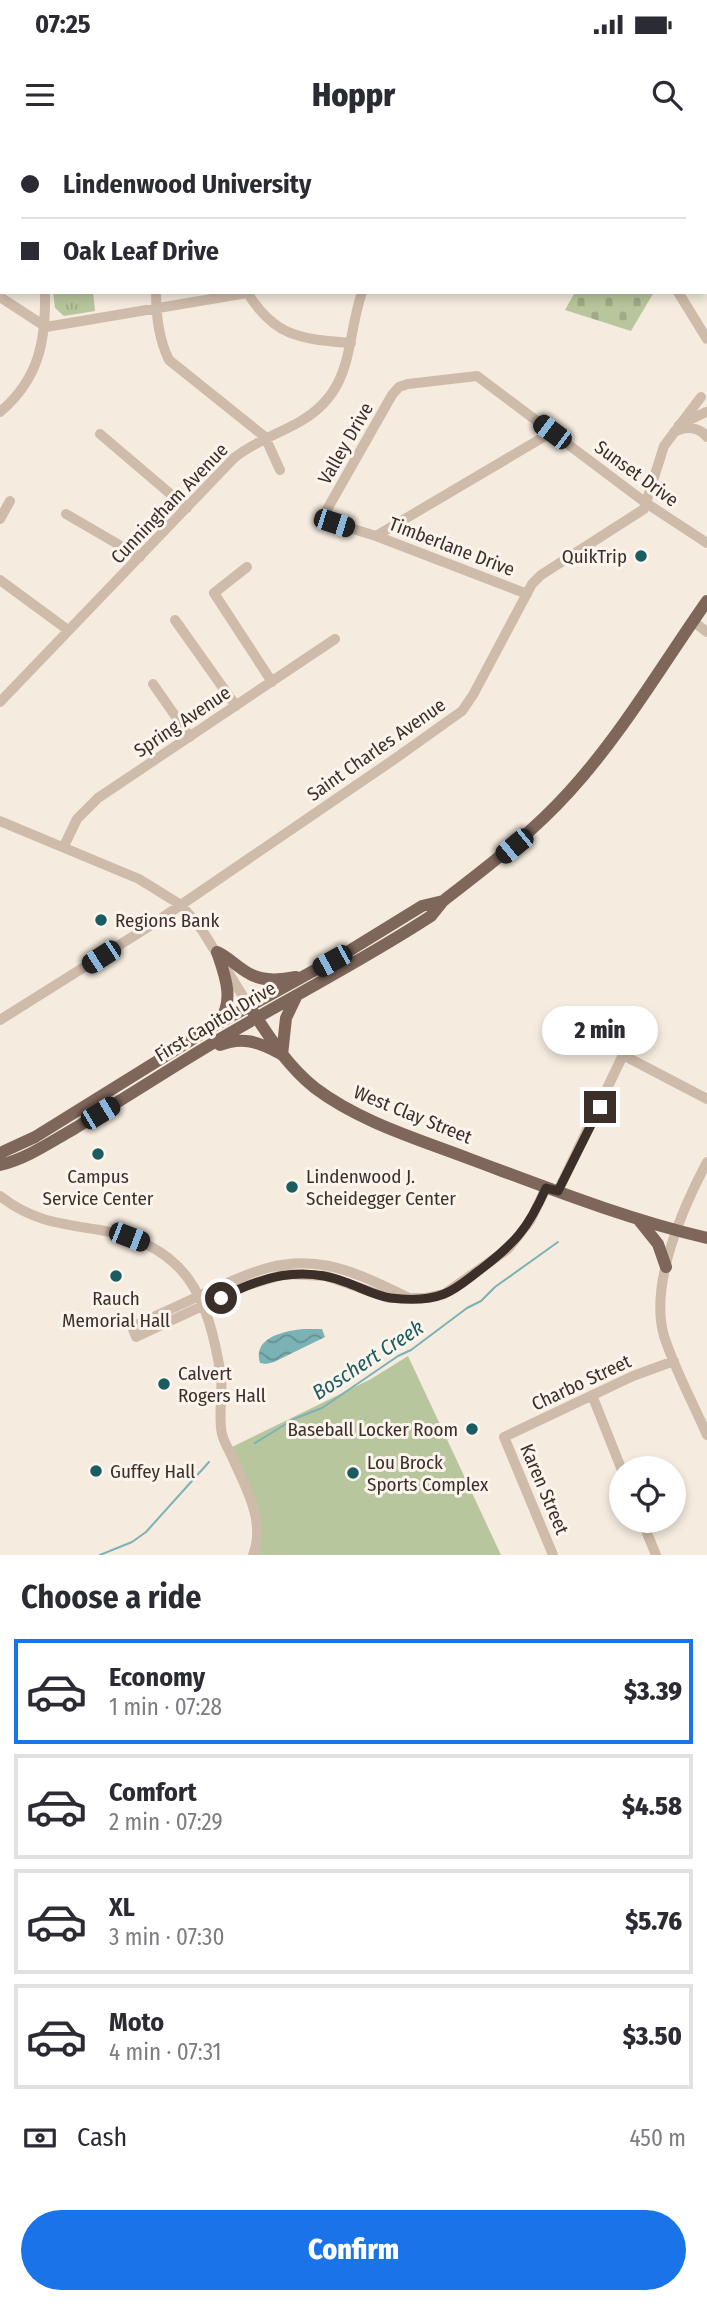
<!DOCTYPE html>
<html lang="en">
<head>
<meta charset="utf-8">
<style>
  :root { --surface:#fff; --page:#f2f2f3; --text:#2b2b33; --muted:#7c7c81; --line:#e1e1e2; --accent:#1a73e8 }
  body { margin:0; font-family:"Fira Sans Condensed",sans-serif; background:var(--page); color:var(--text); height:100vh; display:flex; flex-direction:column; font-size:26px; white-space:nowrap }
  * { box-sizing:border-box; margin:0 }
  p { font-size:23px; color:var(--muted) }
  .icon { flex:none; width:38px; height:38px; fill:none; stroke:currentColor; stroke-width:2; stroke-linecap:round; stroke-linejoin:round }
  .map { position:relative; height:1415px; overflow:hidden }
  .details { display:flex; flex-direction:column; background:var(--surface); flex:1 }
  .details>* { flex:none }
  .guide { position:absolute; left:0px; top:0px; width:707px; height:154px; box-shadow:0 4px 10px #0003; display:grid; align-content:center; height:154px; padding:0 21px; background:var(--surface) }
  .fabs { position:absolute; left:609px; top:1316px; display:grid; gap:14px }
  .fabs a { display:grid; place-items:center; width:77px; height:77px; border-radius:50%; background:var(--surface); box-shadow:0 4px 10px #0003; font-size:35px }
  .end { position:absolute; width:32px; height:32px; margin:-16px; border:9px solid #3c2f2a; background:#fff; box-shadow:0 0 0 4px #fff }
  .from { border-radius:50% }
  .bubble { position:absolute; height:49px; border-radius:24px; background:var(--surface); box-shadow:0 4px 10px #0003; font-size:23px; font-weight:800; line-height:49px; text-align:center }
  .car { position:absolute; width:21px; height:42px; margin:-21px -10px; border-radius:9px; box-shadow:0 0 5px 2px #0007; background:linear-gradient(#222 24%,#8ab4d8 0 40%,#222 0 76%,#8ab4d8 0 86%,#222 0) }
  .guide b { display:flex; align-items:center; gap:24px; height:66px; font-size:26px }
  .guide b+b { border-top:2px solid var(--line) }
  .guide i { width:18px; height:18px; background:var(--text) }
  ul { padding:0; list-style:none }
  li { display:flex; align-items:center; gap:21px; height:105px; margin:0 14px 10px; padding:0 7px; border:4px solid var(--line); border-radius:0px }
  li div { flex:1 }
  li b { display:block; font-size:26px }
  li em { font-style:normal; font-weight:800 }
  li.active { border-color:var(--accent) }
  li>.icon { width:63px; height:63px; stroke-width:1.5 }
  h2 { padding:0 21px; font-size:32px; line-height:84px }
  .pay { display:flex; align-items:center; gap:18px; height:77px; padding:0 21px; font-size:26px }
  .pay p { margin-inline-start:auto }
  .cta { display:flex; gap:14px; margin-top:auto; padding:14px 21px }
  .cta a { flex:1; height:80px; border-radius:42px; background:var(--accent); color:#fff; font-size:28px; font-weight:800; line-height:80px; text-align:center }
  .status { display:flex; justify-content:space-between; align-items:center; height:49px; padding:0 35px; background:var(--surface); direction:ltr }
  .status svg { height:19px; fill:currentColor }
  header { display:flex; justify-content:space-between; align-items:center; height:91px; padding:0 21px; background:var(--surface); font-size:32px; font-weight:800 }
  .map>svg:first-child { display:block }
  .cemetery { fill:url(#cemetery-stones) }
  .park { fill:url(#park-tufts) }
  .garden { fill:#b8c69d }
  .water { fill:url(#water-waves) }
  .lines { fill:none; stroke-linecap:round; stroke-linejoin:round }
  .stream { stroke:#7bb2b5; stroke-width:2 }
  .minor { stroke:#cfbbaa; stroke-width:10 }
  .major { stroke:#7f665a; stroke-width:12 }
  .route { stroke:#3c2f2a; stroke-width:9 }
  .poi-dot { fill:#1b5c61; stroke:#fcf5ed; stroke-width:2.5 }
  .labels { text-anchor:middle; stroke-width:6; stroke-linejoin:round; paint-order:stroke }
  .street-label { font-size:19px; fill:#3c2f2a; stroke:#fcf5ed }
  .poi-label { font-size:19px; fill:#3c2f2a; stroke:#fcf5ed; text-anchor:start }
  .water-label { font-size:21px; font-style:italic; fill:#1b5c61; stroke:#fcf5ed }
</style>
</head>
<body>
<div class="status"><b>07:25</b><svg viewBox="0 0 49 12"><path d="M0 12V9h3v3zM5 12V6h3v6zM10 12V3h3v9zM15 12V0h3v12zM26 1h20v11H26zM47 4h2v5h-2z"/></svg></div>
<header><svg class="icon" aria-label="menu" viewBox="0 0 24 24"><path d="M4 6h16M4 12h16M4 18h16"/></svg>Hoppr<svg class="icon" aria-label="search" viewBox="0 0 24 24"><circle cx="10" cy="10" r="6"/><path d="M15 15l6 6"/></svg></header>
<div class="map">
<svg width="707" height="1415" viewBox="0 0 707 1415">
  <defs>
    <pattern id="cemetery-stones" width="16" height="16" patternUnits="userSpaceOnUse" patternTransform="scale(1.75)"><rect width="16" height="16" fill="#b8c69d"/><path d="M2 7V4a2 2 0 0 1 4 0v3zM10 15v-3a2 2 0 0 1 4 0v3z" fill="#9faa87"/></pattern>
    <pattern id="park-tufts" width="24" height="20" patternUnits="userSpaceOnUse" patternTransform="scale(1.75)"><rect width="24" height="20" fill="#b8c69d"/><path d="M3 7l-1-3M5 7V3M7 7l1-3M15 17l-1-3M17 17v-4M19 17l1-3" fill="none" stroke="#9faa87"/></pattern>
    <pattern id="water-waves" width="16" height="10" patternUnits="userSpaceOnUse" patternTransform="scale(1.75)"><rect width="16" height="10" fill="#7bb2b5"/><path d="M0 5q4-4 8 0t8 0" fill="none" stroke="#669193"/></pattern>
  </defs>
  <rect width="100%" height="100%" fill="#f5ebdf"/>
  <path class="cemetery" d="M575 152H654L631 191 565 170Z"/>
  <path class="park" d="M0 0H62L63 2H2V46Z
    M53 152H93L95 171 64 176 55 168Z"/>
  <path class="garden" d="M408 1216 501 1415H256L259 1406 232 1307 371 1239Z"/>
  <path class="water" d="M303 1189H322L325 1197 274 1222 266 1224 260 1223C252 1197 285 1191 303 1189Z"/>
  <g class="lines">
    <path class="stream" d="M49 0V2
      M255 1303 294 1279 322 1268 398 1216 411 1210 467 1168 481 1161 495 1147 558 1102
      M100 1415 132 1402 146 1392 209 1322"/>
    <path class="minor" d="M464 0 465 2
      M706 0 707 2
      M205 2 206 0
      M607 2 609 0
      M0 56 2 58
      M156 152C156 175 159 200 169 220L265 297 280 330
      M247 152C275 198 302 199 351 203
      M678 152 707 199
      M0 157 46 187
      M46 187 247 153
      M0 272C39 239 46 201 45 152
      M679 285 706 272
      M674 292C686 286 698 286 707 297
      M100 294 187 368
      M66 374 140 417
      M0 379 10 361
      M376 396 552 292
      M247 427 214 453 272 542
      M0 440 68 490
      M527 454 376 396 334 383 325 377V373L392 255 399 247 408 244 477 236 646 363 707 403
      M175 480 236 566
      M693 481 707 492
      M153 544 190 597
      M0 562 234 318C255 301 279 294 301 281 355 249 345 203 362 152
      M0 681 139 739 181 765 202 790 249 866
      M64 706 77 679 98 658 335 499
      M0 880 156 782 396 618 462 571 473 555 532 444 541 435 644 369 664 306 701 257
      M707 1022C683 1067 649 1144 664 1196 675 1230 693 1263 707 1295
      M558 1051 623 915 707 959
      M0 1056C31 1081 62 1084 100 1090 186 1105 208 1155 221 1236 223 1255 218 1276 222 1294 224 1303 230 1311 233 1319 246 1348 266 1382 253 1415
      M409 1158C384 1146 357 1132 329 1126 279 1116 245 1135 201 1155 178 1166 155 1176 132 1187L136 1197 245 1146 285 1134 326 1136 389 1158H426L444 1154 508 1109 530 1081 546 1048
      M592 1255 621 1328
      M642 1381 656 1415
      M553 1415 504 1297 633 1236 674 1221"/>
    <path class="major" d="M217 812C230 818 238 828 250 834 264 842 281 840 296 837
      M249 866C268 895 287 926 315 948 360 982 418 999 470 1019 548 1048 626 1079 707 1098
      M217 884C236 863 225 835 217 812
      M220 905C242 896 259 902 279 913
      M282 915 286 878 297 855
      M0 1013 35 997 217 884 344 814 422 766 443 761
      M0 1025C26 1019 49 1003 72 990 112 966 151 941 190 917 269 868 353 827 431 776L443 761C487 727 531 694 569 652 622 594 662 525 707 461
      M638 1079 658 1104 666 1127"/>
  </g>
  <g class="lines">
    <path class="route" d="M221 1158C261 1137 301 1125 345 1142 360 1147 375 1156 391 1158 407 1160 429 1160 444 1154 457 1149 469 1138 480 1130 515 1103 528 1089 546 1048L558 1051 600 967"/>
  </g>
  <g class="poi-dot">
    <circle cx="641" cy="416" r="7"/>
    <circle cx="101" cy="780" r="7"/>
    <circle cx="98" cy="1014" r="7"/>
    <circle cx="292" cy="1047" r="7"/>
    <circle cx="116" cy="1136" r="7"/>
    <circle cx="164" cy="1244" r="7"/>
    <circle cx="472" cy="1289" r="7"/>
    <circle cx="96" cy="1331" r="7"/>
    <circle cx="353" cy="1333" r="7"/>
  </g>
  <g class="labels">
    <g class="street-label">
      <text transform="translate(345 303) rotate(-60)" y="7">Valley Drive</text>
      <text transform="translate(637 333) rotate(36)" y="7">Sunset Drive</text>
      <text transform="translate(169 363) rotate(-46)" y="7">Cunningham Avenue</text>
      <text transform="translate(452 406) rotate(21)" y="7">Timberlane Drive</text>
      <text transform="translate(182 581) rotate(-34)" y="7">Spring Avenue</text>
      <text transform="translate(376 609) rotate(-35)" y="7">Saint Charles Avenue</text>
      <text transform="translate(215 881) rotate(-31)" y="7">First Capitol Drive</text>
      <text transform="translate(413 974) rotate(22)" y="7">West Clay Street</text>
      <text transform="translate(581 1242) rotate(-25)" y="7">Charbo Street</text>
      <text transform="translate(545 1349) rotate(67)" y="7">Karen Street</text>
    </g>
    <g class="poi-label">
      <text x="627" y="423" text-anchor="end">QuikTrip</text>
      <text x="115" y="787">Regions Bank</text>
      <text x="98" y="1043" text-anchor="middle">Campus<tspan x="98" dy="22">Service Center</tspan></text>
      <text x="306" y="1043">Lindenwood J.<tspan x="306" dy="22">Scheidegger Center</tspan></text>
      <text x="116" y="1165" text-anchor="middle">Rauch<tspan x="116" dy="22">Memorial Hall</tspan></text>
      <text x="178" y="1240">Calvert<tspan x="178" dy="22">Rogers Hall</tspan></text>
      <text x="458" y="1296" text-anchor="end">Baseball Locker Room</text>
      <text x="367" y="1329">Lou Brock<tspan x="367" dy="22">Sports Complex</tspan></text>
      <text x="110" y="1338">Guffey Hall</text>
    </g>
    <g class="water-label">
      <text transform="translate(368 1220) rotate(-33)" y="7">Boschert Creek</text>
    </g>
  </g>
</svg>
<div class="fabs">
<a><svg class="icon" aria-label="locate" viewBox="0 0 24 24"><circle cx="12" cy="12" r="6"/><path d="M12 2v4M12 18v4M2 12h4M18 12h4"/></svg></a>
</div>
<i class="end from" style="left:221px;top:1158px"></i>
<i class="end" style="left:600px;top:967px"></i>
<div class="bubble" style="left:542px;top:866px;width:116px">2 min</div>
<i class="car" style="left:552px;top:292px;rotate:307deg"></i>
<i class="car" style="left:334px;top:383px;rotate:108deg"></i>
<i class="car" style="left:514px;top:706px;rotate:231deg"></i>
<i class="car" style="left:101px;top:817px;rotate:237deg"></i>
<i class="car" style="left:332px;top:821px;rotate:241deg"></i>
<i class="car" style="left:100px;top:973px;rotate:59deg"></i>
<i class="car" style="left:129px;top:1097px;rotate:111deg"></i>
<div class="guide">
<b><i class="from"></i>Lindenwood University</b>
<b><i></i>Oak Leaf Drive</b>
</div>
</div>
<section class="details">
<h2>Choose a ride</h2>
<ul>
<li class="active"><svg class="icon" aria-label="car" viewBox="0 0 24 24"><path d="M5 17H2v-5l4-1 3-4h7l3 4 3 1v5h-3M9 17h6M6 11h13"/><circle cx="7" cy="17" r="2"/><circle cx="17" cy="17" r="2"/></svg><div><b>Economy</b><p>1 min · 07:28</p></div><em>$3.39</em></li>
<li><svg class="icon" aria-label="car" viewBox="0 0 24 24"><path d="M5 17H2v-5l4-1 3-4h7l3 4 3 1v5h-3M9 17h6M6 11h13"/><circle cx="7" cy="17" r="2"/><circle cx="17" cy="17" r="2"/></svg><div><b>Comfort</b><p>2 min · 07:29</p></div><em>$4.58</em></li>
<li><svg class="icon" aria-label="car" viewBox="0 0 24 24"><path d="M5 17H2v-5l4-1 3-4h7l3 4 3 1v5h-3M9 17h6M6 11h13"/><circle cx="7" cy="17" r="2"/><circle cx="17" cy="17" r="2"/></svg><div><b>XL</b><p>3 min · 07:30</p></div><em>$5.76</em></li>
<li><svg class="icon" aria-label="car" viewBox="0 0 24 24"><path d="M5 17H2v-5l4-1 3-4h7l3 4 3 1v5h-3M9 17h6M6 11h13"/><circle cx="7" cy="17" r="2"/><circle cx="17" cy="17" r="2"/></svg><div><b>Moto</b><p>4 min · 07:31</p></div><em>$3.50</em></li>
</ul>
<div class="pay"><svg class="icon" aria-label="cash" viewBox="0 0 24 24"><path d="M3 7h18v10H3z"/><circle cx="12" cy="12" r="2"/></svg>Cash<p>450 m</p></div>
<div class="cta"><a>Confirm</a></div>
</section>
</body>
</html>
